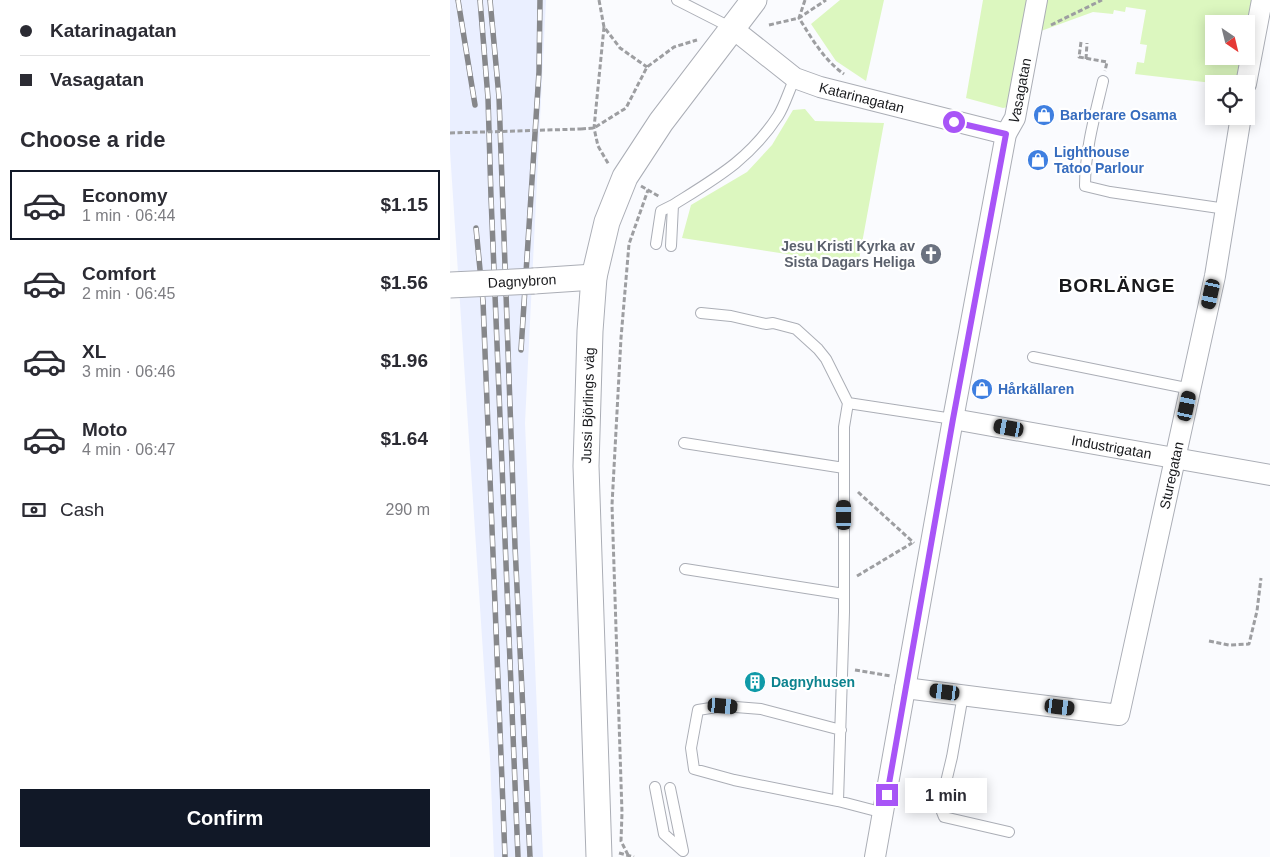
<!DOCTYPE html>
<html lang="en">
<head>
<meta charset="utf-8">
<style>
  :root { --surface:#fff; --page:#f2f2f3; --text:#2b2b33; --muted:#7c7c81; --line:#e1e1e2; --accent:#111827 }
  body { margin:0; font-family:Arial,sans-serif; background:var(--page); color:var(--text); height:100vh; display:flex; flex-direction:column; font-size:19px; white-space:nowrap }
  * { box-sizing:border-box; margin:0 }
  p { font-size:16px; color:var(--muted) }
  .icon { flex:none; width:28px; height:28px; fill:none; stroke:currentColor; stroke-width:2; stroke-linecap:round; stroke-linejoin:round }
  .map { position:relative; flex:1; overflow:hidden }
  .panel { display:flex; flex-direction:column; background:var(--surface); width:450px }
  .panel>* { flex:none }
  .top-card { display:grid; align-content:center; height:110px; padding:0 20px; background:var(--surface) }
  .needle { width:32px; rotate:145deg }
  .controls { position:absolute; left:755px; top:15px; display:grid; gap:10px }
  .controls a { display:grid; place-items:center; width:50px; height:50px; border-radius:0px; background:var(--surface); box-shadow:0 2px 12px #0003; font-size:25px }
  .end { position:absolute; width:22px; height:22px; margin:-11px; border:6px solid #a855f7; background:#fff; box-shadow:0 0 0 2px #fff }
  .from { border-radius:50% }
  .bubble { position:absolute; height:35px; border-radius:0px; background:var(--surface); box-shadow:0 2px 12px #0003; font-size:16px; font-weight:800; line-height:35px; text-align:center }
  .car { position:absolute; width:15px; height:30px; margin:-15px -8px; border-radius:6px; box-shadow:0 0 4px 1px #0007; background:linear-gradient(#222 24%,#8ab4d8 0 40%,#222 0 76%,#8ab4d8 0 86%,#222 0) }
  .top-card b { display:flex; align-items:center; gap:18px; height:48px; font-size:19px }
  .top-card b+b { border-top:1px solid var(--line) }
  .top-card i { width:12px; height:12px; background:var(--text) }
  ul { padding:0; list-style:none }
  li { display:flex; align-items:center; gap:15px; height:70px; margin:0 10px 8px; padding:0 10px; border:2px solid transparent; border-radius:0px }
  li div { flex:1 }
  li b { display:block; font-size:19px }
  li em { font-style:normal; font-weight:800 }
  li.selected { border-color:var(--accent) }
  li>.icon { width:45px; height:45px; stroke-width:1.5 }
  h2 { padding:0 20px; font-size:22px; line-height:60px }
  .pay { display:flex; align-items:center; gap:12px; height:55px; padding:0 20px; font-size:19px }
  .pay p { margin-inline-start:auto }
  .cta { display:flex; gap:10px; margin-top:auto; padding:10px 20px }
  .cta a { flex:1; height:58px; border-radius:0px; background:var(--accent); color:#fff; font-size:20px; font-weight:800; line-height:58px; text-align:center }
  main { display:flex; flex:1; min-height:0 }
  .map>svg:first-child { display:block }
  .built { fill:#eaefff }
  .green { fill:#dcf7bf; fill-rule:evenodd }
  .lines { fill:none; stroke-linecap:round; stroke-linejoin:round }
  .service-casing { stroke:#abaeb6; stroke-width:12 }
  .minor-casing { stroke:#abaeb6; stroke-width:22 }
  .tertiary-casing { stroke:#abaeb6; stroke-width:27 }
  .path { stroke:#9d9ea1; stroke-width:3; stroke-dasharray:5 2.5; stroke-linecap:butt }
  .service { stroke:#fff; stroke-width:10 }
  .minor { stroke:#fff; stroke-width:20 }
  .tertiary { stroke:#fff; stroke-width:25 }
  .rail-casing { stroke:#86878a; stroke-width:5.5 }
  .rail { stroke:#fff; stroke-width:4; stroke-dasharray:11; stroke-linecap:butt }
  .tertiary-bridge-casing { stroke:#abaeb6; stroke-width:27; stroke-linecap:butt }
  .path-bridge { stroke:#9d9ea1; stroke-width:3; stroke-dasharray:5 2.5; stroke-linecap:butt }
  .tertiary-bridge { stroke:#fff; stroke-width:25 }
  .route { stroke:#a855f7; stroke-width:6 }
  .labels { text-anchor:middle; stroke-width:4.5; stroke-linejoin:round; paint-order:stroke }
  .street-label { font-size:14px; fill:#18191c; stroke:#fff }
  .shop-label { font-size:14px; font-weight:bold; fill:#366cbe; stroke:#fff; text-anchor:start }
  .worship-label { font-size:14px; font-weight:bold; fill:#5b616d; stroke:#fff; text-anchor:end }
  .culture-label { font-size:14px; font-weight:bold; fill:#0d838f; stroke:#fff; text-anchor:start }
  .district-label { font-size:19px; font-weight:bold; letter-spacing:1px; fill:#18191c; stroke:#fff }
</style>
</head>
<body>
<main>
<section class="panel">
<div class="top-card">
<b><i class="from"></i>Katarinagatan</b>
<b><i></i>Vasagatan</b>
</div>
<h2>Choose a ride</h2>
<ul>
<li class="selected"><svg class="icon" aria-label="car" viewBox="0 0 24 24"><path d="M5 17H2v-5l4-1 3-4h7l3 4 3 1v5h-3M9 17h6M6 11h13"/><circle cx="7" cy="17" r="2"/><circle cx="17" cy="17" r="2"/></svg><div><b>Economy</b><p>1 min · 06:44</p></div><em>$1.15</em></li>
<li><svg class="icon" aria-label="car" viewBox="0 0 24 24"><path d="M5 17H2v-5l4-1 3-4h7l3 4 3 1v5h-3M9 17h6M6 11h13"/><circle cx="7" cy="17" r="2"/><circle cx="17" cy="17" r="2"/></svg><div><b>Comfort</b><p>2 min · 06:45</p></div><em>$1.56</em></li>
<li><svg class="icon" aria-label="car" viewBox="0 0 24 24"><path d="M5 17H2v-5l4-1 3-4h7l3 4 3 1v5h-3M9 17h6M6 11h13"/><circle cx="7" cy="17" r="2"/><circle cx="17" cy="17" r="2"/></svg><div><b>XL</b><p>3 min · 06:46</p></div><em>$1.96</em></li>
<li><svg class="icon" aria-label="car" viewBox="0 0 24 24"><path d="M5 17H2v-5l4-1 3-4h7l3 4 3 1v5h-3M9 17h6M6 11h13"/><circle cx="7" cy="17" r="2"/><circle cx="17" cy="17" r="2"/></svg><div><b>Moto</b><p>4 min · 06:47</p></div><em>$1.64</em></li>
</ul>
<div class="pay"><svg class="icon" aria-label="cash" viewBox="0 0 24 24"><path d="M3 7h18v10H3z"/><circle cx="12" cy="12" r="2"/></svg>Cash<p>290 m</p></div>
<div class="cta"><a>Confirm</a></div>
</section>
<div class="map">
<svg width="820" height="857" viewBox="0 0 820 857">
  <rect width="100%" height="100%" fill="#fafbfe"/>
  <path class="built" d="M0 0H96L75 423 93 857H44L40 759 0 151Z"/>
  <path class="green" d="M390 0H434L416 81 386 61 361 24Z
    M533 0H583L562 106 553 108 516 98Z
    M587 0H812L796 84H771L685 74 687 62 694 63 697 45 690 44 696 10 676 7 675 12 664 10 663 14 643 12 580 35ZM764 24H796V56H764Z
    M355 109 365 121 434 123 408 265 232 238 241 205 297 172 322 145 343 110Z"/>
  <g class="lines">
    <g class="service-casing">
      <path id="service" d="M227 0 282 28
        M653 81C645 115 635 150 635 186L660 192 776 209
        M206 244 211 211 223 205
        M221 246 223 205C266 178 299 160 328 116 335 105 339 90 345 78
        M251 313 281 316 316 324 323 323 346 329 368 349 376 359 398 403 394 427V612L388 801 434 813
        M583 357 741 389
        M398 403 503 419
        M234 443 394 468
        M235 569 394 594
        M513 695 502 757 490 807 494 817 559 832
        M205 787 214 834 233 851
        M220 788 233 851
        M388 801 284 780 244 769 241 748 248 710 273 706 311 709 391 730"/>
    </g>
    <g class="minor-casing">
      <g id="minor">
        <path id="s1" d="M282 28 345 78 370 87 556 134"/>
        <path d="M796 84 812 0"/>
        <path id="s2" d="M503 419 820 475"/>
        <path id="s3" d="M455 688 669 715 765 276 791 116"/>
        <path id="s4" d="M425 857 503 419 556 134 565 118 587 0"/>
      </g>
    </g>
    <g class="tertiary-casing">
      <g id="tertiary">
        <path d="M84 281 144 277"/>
        <path id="s5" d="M149 857 136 466 140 331 144 277 157 222 175 177 211 122 304 0"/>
      </g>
    </g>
    <path class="path" d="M149 0 154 27 170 48 197 67
      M355 0 349 18C362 39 374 60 394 74
      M319 25 349 18 376 0
      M601 25 652 0
      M154 27 144 128 148 146 159 165
      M631 42 629 57 657 62 655 71
      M636 59 637 43
      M131 129 144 128 176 108 197 67 224 47 247 40
      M191 186 210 197
      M408 492 464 543
      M407 576 462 543
      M759 641 779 645 799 644 807 611 811 578
      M405 670 441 676
      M169 853 184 857
      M178 855 171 841 172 813 162 505 171 338 179 244 198 190"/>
    <use href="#service" class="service"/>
    <use href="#minor" class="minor"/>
    <use href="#tertiary" class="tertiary"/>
    <g class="rail-casing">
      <path id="rail" d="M8 0 25 105
        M30 0 38 98 41 197 68 857
        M40 0 49 97 65 546 80 857
        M26 228 33 301 55 857
        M71 350 89 72 90 0"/>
    </g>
    <use href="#rail" class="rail"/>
    <g class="tertiary-bridge-casing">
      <path id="tertiary-bridge" d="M0 285 84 281"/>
    </g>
    <path class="path-bridge" d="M0 133 131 129"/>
    <use href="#tertiary-bridge" class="tertiary-bridge"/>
  </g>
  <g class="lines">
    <path class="route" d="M437 795 503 419 556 134 504 122"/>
  </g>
  <defs>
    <g id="shop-disc" transform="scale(1.125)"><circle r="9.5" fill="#3f7fe0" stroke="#fff"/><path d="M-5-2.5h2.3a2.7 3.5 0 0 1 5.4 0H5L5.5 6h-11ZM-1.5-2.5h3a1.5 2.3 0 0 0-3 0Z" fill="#fff"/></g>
    <g id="church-disc" transform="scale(1.125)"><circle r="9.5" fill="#6b7280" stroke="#fff"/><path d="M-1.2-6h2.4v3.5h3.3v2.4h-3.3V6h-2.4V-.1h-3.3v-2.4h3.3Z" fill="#fff"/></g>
    <g id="building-disc" transform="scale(1.125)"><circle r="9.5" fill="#0f9aa8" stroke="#fff"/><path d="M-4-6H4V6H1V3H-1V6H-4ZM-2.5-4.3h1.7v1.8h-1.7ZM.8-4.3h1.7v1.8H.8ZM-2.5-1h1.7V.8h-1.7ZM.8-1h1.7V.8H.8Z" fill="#fff"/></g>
  </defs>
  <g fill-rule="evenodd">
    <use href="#shop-disc" x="594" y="115"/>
    <use href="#shop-disc" x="588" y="160"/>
    <use href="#church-disc" x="481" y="254"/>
    <use href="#shop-disc" x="532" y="389"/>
    <use href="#building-disc" x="305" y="682"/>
  </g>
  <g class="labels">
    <g class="street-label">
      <text dy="5" stroke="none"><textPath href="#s4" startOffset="781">Vasagatan</textPath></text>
      <text dy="5" stroke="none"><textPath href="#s1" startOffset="150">Katarinagatan</textPath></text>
      <text transform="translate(72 281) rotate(-3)" y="5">Dagnybron</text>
      <text dy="5" stroke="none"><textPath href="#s5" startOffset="452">Jussi Björlings väg</textPath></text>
      <text dy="5" stroke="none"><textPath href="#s2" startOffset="161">Industrigatan</textPath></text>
      <text dy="5" stroke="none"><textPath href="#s3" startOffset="461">Sturegatan</textPath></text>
    </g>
    <g class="shop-label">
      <text x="610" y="120">Barberare Osama</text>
      <text x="604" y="157">Lighthouse<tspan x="604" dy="16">Tatoo Parlour</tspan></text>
      <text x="548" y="394">Hårkällaren</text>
    </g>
    <g class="worship-label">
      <text x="465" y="251">Jesu Kristi Kyrka av<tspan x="465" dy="16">Sista Dagars Heliga</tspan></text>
    </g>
    <g class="culture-label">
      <text x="321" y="687">Dagnyhusen</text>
    </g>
    <g class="district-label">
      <text x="667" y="292">BORLÄNGE</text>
    </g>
  </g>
</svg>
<div class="controls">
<a><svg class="needle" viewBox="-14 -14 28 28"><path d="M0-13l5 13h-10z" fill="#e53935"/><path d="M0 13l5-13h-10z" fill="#7c7c81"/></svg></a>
<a><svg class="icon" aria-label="locate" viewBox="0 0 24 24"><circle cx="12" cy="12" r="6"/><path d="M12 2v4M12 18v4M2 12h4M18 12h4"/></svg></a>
</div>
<i class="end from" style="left:504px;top:122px"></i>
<i class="end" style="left:437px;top:795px"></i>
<div class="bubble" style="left:455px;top:778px;width:82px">1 min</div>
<i class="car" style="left:761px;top:294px;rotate:192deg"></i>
<i class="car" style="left:737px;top:406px;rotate:12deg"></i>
<i class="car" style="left:559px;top:428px;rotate:280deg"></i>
<i class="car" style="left:394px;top:515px;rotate:0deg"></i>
<i class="car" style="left:495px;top:692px;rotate:277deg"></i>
<i class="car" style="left:273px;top:706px;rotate:95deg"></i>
<i class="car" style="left:610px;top:707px;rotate:97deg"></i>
</div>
</main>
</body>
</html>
